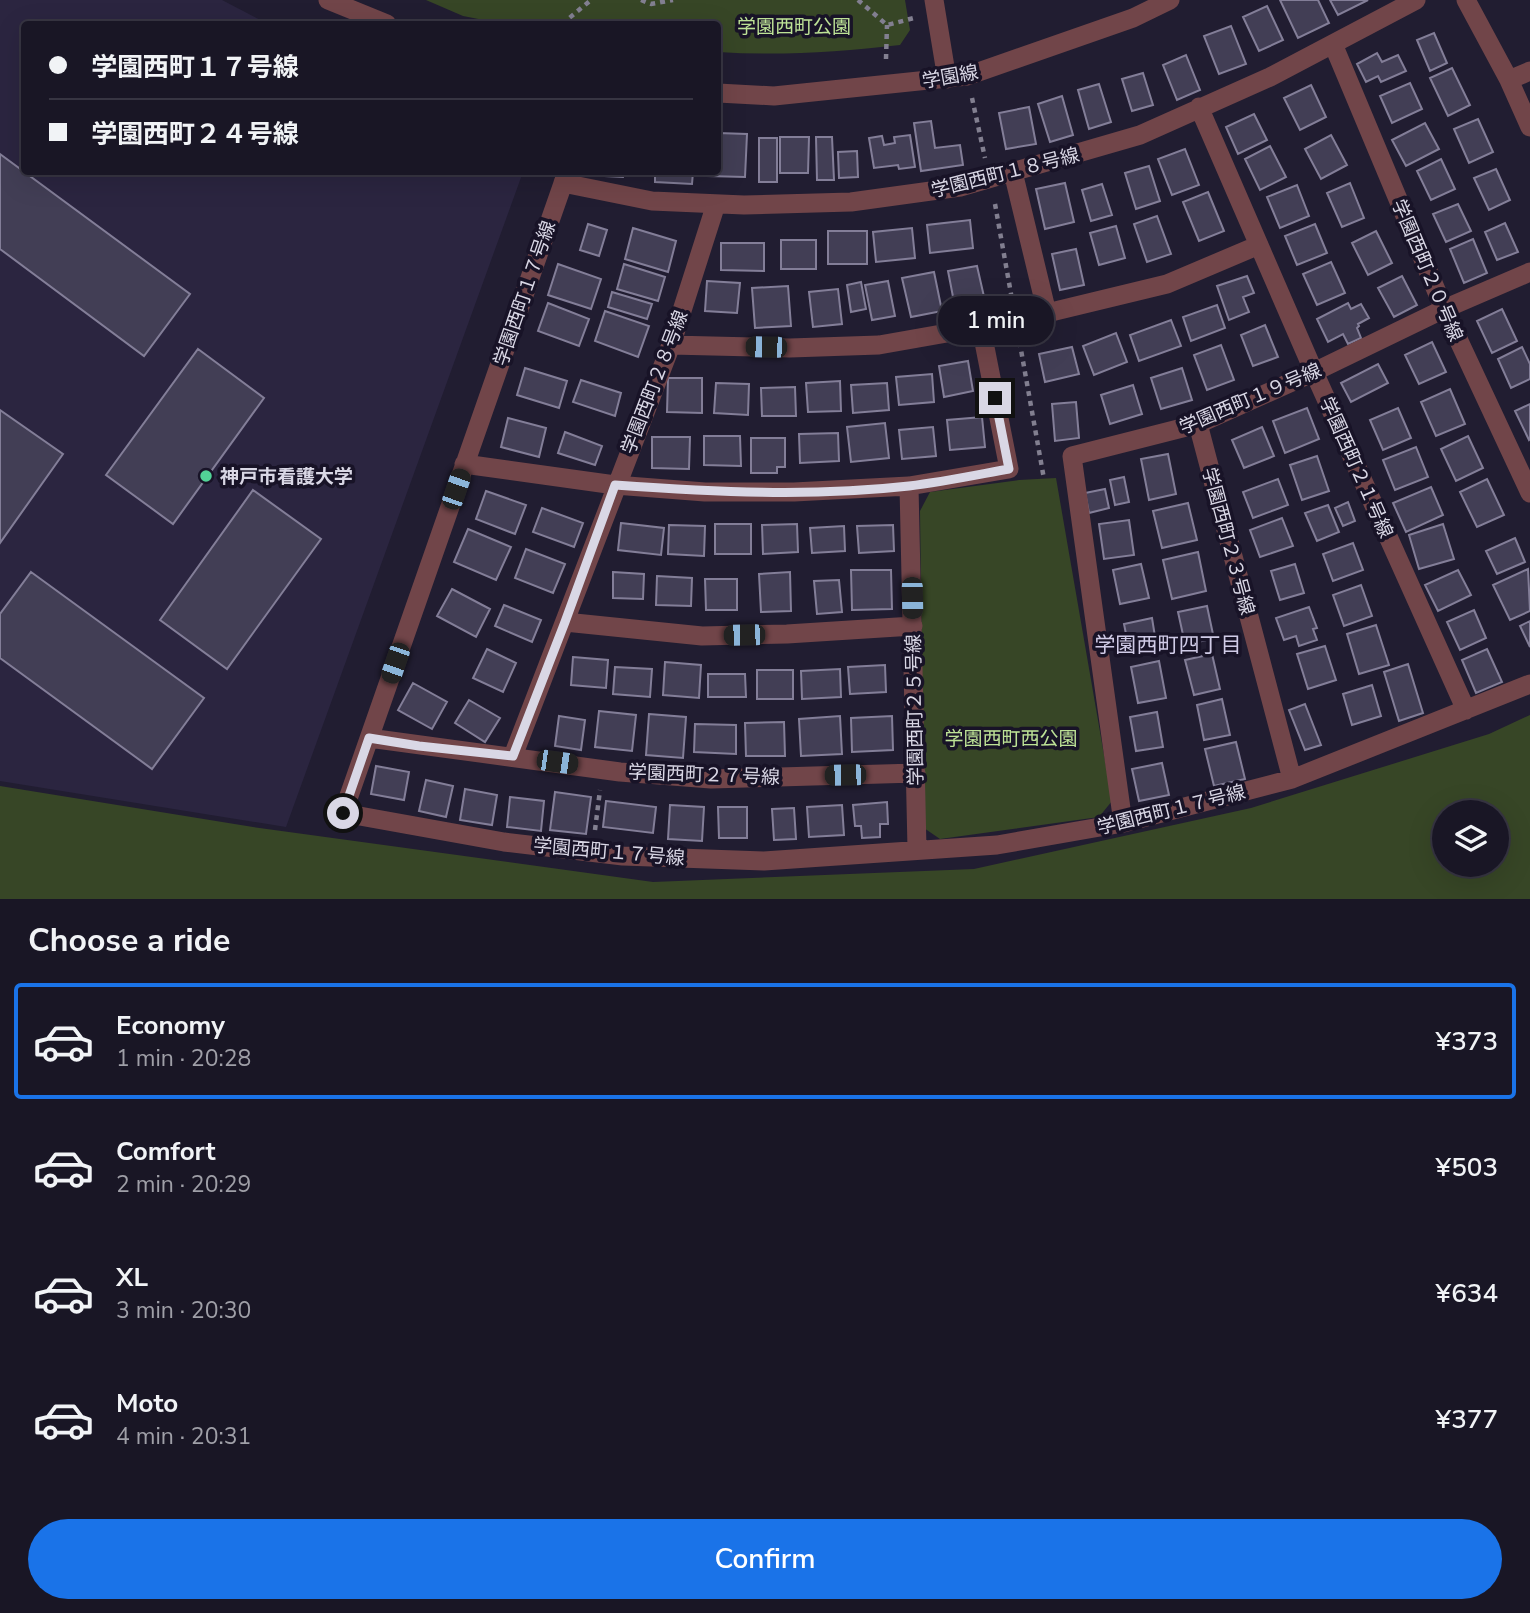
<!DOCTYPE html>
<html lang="en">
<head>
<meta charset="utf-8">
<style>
  :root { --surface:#191625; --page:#221f2d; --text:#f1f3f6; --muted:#9f9fa7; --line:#373542; --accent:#1a73e8 }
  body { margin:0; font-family:"Nunito Sans","Noto Sans JP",sans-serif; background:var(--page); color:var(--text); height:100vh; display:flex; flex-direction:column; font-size:26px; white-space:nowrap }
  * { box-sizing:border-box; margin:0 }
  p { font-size:23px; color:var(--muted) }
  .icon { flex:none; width:38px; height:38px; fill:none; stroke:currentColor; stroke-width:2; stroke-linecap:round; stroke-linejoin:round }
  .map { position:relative; height:899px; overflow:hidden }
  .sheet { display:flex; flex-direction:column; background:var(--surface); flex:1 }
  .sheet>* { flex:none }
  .hud { position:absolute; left:21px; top:21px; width:700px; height:154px; border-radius:7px; box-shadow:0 7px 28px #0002,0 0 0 2px var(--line); display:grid; align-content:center; height:154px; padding:0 28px; background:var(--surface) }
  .controls { position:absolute; left:1432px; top:800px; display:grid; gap:14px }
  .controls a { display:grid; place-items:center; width:77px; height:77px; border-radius:50%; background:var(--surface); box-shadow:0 7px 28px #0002,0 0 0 2px var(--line); font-size:35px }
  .end { position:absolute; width:32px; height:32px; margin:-16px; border:9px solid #d9d7e5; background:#111; box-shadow:0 0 0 4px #111 }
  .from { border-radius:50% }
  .bubble { position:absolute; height:49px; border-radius:24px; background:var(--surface); box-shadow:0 7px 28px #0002,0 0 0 2px var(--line); font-size:23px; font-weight:600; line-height:49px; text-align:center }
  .car { position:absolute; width:21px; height:42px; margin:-21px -10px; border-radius:9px; box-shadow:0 0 5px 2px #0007; background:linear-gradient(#222 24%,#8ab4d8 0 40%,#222 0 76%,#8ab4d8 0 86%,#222 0) }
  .hud b { display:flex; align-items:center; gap:24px; height:66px; font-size:26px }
  .hud b+b { border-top:2px solid var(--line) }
  .hud i { width:18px; height:18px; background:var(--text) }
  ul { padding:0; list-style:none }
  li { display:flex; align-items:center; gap:21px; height:116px; margin:0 14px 10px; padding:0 14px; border:4px solid transparent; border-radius:7px }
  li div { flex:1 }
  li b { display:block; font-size:26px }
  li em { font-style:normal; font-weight:600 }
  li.active { border-color:var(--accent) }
  li>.icon { width:63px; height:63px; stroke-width:1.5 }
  h2 { padding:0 28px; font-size:32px; line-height:84px }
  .action { display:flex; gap:14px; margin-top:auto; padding:14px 28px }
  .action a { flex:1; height:80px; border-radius:42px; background:var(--accent); color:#fff; font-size:28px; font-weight:600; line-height:80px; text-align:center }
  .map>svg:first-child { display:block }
  .built { fill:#2b2540 }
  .green { fill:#374626; fill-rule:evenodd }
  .building { fill:#423e55; stroke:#837e98; stroke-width:2 }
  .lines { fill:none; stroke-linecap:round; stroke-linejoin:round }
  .path { stroke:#827f90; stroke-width:4.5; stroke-dasharray:5 5; stroke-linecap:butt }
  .minor { stroke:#714549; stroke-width:19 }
  .tertiary { stroke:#714549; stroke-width:19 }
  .route { stroke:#d9d7e5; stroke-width:9 }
  .poi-dot { fill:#52d397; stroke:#181327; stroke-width:2.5 }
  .labels { text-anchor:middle; stroke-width:7; stroke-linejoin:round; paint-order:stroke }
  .park-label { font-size:19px; fill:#bde296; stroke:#181327 }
  .street-label { font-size:19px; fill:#d9d7e5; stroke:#181327 }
  .poi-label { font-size:19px; font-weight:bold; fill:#d9d7e5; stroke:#181327; text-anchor:start }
  .neighbourhood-label { font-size:21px; fill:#d0cbe7; stroke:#181327 }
</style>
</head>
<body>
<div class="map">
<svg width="1530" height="899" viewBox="0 0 1530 899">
  <rect width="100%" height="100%" fill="#211d31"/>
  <path class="built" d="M0 0H222L268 24H24V172H523L286 827 0 781Z"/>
  <path class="green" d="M426 0H905L910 30 900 45C839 52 779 56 718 52V24H504L463 16Z
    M1056 478 1112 801 1099 817 940 839 924 828 920 511 930 492 1019 480Z
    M1530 715V899H0V786L253 827 653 882 974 869 1251 808 1489 734ZM1496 812V864H1444V812Z"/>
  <path class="building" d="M1280 0H1318L1329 23 1298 38Z
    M1330 0H1368L1338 15Z
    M1267 6 1283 40 1259 51 1243 17Z
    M1231 26 1246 64 1219 74 1204 36Z
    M1434 33 1447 63 1430 71 1417 40Z
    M1377 53 1382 62 1398 55 1406 71 1381 82 1378 76 1366 82 1357 64Z
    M1186 55 1200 90 1177 100 1163 65Z
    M1452 68 1470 105 1448 116 1430 78Z
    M1143 73 1153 105 1132 111 1122 79Z
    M1410 83 1422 109 1392 123 1380 96Z
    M1099 84 1111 122 1089 129 1078 90Z
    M1311 85 1326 117 1300 130 1284 98Z
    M1062 96 1073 135 1050 142 1038 104Z
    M1029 107 1036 144 1006 149 999 113Z
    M1254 114 1267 140 1238 154 1226 127Z
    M1478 119 1493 152 1469 163 1454 129Z
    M931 121 935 148 960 145 963 165 921 171 914 123Z
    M1425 123 1439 149 1406 166 1392 140Z
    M718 133 747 134 745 177 708 176 709 172H718Z
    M910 135 915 167 899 169 898 165 874 168 869 138 882 136 884 145 895 143 894 137Z
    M1331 135 1347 165 1321 179 1305 149Z
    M780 137H809L808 173H780Z
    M816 137H832L834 180H817Z
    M759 138H777V182H759Z
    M1270 146 1286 177 1260 190 1245 159Z
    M1185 149 1199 185 1172 195 1158 159Z
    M857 151 858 177 839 178 838 152Z
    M0 154 190 294 144 356 0 249Z
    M1441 159 1455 189 1431 200 1417 171Z
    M1149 166 1160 201 1136 209 1125 173Z
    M1496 169 1510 200 1489 210 1474 178Z
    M605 172H624L623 177 605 176Z
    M655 172H693L692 184 655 182Z
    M1065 183 1074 222 1045 229 1036 189Z
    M1350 183 1364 218 1342 227 1327 193Z
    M1102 184 1112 215 1091 221 1082 190Z
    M1297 185 1309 216 1280 228 1267 197Z
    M1208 192 1224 231 1199 241 1183 202Z
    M1458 204 1471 231 1446 242 1433 214Z
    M1157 216 1171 254 1147 262 1134 224Z
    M970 220 973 248 930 253 927 225Z
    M1505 223 1518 252 1497 260 1485 232Z
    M588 224 607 230 599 256 580 250Z
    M1315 224 1327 253 1297 265 1285 236Z
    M1116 226 1125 258 1099 265 1090 233Z
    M633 228 676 241 668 272 625 259Z
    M912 228 915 258 876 262 873 232Z
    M828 231H867V264H828Z
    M1376 231 1392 263 1368 275 1352 243Z
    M1473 239 1487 273 1464 283 1450 249Z
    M781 240H816V269H781Z
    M721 243H764V271L721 270Z
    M1076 249 1084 285 1060 290 1052 254Z
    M1331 262 1345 293 1317 305 1303 274Z
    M558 264 601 279 591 309 548 295Z
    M624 264 665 277 658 301 617 289Z
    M977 266 985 301 955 307 948 271Z
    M934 272 942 311 911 317 902 278Z
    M1247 276 1254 293 1243 297 1249 312 1229 320 1217 286Z
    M1402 276 1417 305 1394 317 1378 288Z
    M707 281 740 283 737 313 705 311Z
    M888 281 895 316 872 320 865 285Z
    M861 282 866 309 851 312 847 285Z
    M788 286 791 326 755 328 752 288Z
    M838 289 842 324 813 327 809 292Z
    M612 292 652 304 647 319 608 307Z
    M548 303 589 319 579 346 538 331Z
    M1348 303 1351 309 1361 304 1369 318 1358 324 1359 326 1357 328 1361 338 1348 344 1343 334 1328 342 1317 319Z
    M1217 305 1225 328 1191 341 1183 317Z
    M1502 309 1517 341 1492 353 1477 321Z
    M605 311 649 326 638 357 595 341Z
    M1171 320 1181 346 1139 361 1130 335Z
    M1265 325 1278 357 1253 366 1241 335Z
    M1116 333 1127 362 1094 375 1083 346Z
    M1432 342 1446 372 1419 384 1405 355Z
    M1221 345 1234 380 1207 390 1194 355Z
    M1072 347 1079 374 1045 382 1039 354Z
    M1522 347 1530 364V379L1511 388 1498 359Z
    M198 349 264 398 173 524 106 475Z
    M968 361 973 391 944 397 939 366Z
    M1378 364 1388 383 1351 402 1341 383Z
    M525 368 567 381 559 408 517 395Z
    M1182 368 1192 400 1161 409 1151 378Z
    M932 374 934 402 899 405 896 377Z
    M668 378H702V413L667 412Z
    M581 380 621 393 615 416 573 402Z
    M840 381 841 411 808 412 806 383Z
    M716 383 749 384 748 415 714 413Z
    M887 383 889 410 853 413 851 385Z
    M1133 385 1142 414 1110 424 1101 395Z
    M795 387 796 416H762L761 388Z
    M1450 389 1465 424 1436 436 1421 402Z
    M1076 402 1079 438 1055 441 1052 404Z
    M1530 404V439L1529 440 1515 411Z
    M1307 408 1319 439 1285 453 1273 421Z
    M1398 408 1411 438 1383 450 1370 420Z
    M0 410 63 454 0 543Z
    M982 417 985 447 950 450 947 420Z
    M508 418 546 428 539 457 501 447Z
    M885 423 889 458 851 462 847 427Z
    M933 427 936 456 902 459 899 430Z
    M1262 427 1274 456 1244 468 1232 440Z
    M565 432 602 446 595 465 558 453Z
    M838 433 839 461 800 463 799 434Z
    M704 436H740L741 466 704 465Z
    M1468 436 1483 468 1456 481 1441 449Z
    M652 437H690L689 469 652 468Z
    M751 438H785V467H777V473H751Z
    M1416 447 1428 477 1395 490 1383 460Z
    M1168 454 1176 494 1149 500 1141 459Z
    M1317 456 1329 491 1302 500 1290 465Z
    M1124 477 1129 502 1115 505 1110 480Z
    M1278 479 1288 505 1253 518 1243 492Z
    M1487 479 1504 515 1477 527 1460 492Z
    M1431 487 1443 515 1406 532 1393 503Z
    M1105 489 1109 508 1089 513 1085 493Z
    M253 490 321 539 227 669 160 620Z
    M486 491 526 505 515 534 476 519Z
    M1348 502 1355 521 1343 526 1335 508Z
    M1188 503 1197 540 1162 548 1153 511Z
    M1328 505 1339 532 1317 541 1305 513Z
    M542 508 583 523 574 547 533 532Z
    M1282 518 1293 546 1260 557 1250 530Z
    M1129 520 1134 555 1104 559 1099 524Z
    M621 523 664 528 661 555 618 550Z
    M715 524H751V554H715Z
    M797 524 798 552 763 554 762 525Z
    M1443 524 1454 559 1419 569 1409 535Z
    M669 525 705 526 704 556 668 554Z
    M893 525 894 551 859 553 857 526Z
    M844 526 845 551 812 553 810 528Z
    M468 529 511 547 496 580 454 562Z
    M1515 538 1525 562 1497 574 1486 551Z
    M1353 543 1363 570 1333 581 1323 554Z
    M526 549 565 564 553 593 515 578Z
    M1198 552 1206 591 1172 599 1163 560Z
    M1141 564 1149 598 1120 604 1113 570Z
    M1295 564 1304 593 1280 600 1271 571Z
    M1528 569 1530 611 1510 620 1493 585Z
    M851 570H891L892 609 852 610Z
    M1458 570 1471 595 1438 611 1425 585Z
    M31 572 204 698 152 769 0 658V614Z
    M613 572 644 574 643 599 613 598Z
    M790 572 791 611 761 612 759 574Z
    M657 576 692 578 691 606 656 605Z
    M705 579H737V610H706Z
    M839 580 842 612 817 614 814 581Z
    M1361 585 1372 616 1344 626 1333 595Z
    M452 589 490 609 476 637 437 616Z
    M504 605 541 620 532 642 495 626Z
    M1207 606 1214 639 1185 644 1178 612Z
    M1309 607 1317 628 1313 629 1317 640 1299 646 1296 636 1284 640 1276 618Z
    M1474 610 1486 638 1460 650 1447 622Z
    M1152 618 1157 649 1130 654 1124 624Z
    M1530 621V647L1520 626Z
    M1376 625 1389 665 1359 674 1347 634Z
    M1325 646 1336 680 1308 689 1297 654Z
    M487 649 516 663 503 692 473 678Z
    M1487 649 1502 682 1476 693 1462 660Z
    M1212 654 1220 689 1194 695 1185 660Z
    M573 657 608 660 606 688 571 685Z
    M1159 661 1166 698 1138 703 1131 667Z
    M665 662 701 665 699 698 663 695Z
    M1408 664 1423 713 1399 721 1384 672Z
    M885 665 886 692 850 694 848 667Z
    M615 667 652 669 650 697 613 694Z
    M840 669 841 697 802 699 801 671Z
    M757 670H793V699H757Z
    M708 674H745L746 697H708Z
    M413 683 447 702 432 729 398 710Z
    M1372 685 1381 716 1352 725 1343 694Z
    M1222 699 1230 735 1204 740 1197 705Z
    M469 700 500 718 485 742 455 723Z
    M1305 704 1321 745 1305 750 1289 710Z
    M599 711 636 715 632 751 595 747Z
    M1157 712 1163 747 1136 751 1130 717Z
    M649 714 686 717 683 758 646 755Z
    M559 716 585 720 581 750 555 746Z
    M840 716 842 754 801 756 799 719Z
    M892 716 893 750 852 752 851 718Z
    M784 722 785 756H746L745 723Z
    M695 724 736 725V754L694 752Z
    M1236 742 1245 779 1214 786 1205 749Z
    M1162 763 1169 795 1139 801 1132 769Z
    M376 766 409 772 404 800 371 794Z
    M426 780 453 786 446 817 419 811Z
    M465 789 497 795 492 825 460 820Z
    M555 792 591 797 586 834 550 830Z
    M510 797 544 801 541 831 507 827Z
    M606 801 656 807 653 833 603 827Z
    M887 802 888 824H880V837L862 838 861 826H855L853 805Z
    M670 805 704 807 702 841 668 839Z
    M842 805 844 835 809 837 807 807Z
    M718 807H747V838H719Z
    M794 808 796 839 774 840 772 809Z"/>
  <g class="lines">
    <path class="path" d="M641 0 651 4 673 0
      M858 0 887 25 914 18
      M562 24 591 0
      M886 59 887 25
      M972 98 985 158
      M995 204 1044 479
      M595 830 600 790"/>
    <path class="minor" d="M1466 0 1509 80 1530 127
      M1333 44 1444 309 1530 493
      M1509 80 1530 71
      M1199 107 1314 372 1466 710
      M567 172 343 813 504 842 623 856 764 861 997 845 1123 823 1292 779 1530 684
      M1013 172 1047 313 1167 284 1259 245
      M563 183 652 201 744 205 851 202 960 187 1140 135 1270 77 1416 0
      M1198 424 1292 779
      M464 464 615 485 705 492H794L909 486 1009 469 981 327 879 345 790 348 671 345
      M909 486 917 849
      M565 622 702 636 787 634 913 626
      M369 738 620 772 711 779 916 773
      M513 756 671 345 716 204
      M1123 823 1072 456 1198 424 1314 372 1444 309 1530 272"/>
    <path class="tertiary" d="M328 0 387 24
      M934 0 947 79
      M718 93 774 96 967 76 1133 18 1170 0"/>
  </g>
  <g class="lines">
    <path class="route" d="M343 813 369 738 419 746 513 756 565 622 615 485C712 492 812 497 909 486 943 482 976 475 1009 469L995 398"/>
  </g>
  <circle class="poi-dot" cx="206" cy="476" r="7"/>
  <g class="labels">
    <g class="park-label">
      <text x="794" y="33">学園西町公園</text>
      <text x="1011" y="745">学園西町西公園</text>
    </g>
    <g class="street-label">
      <text transform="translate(950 76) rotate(-10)" y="7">学園線</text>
      <text transform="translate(1005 172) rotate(-14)" y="7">学園西町１８号線</text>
      <text transform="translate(1428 270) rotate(67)" y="7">学園西町２０号線</text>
      <text transform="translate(524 293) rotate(-71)" y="7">学園西町１７号線</text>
      <text transform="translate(654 382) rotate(-69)" y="7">学園西町２８号線</text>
      <text transform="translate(1250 398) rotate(-23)" y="7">学園西町１９号線</text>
      <text transform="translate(1357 467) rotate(66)" y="7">学園西町２１号線</text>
      <text transform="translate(1229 541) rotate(75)" y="7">学園西町２３号線</text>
      <text transform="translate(914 710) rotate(-91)" y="7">学園西町２５号線</text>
      <text transform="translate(704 774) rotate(2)" y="7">学園西町２７号線</text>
      <text transform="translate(1171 809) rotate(-14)" y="7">学園西町１７号線</text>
      <text transform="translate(609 851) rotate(5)" y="7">学園西町１７号線</text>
    </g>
    <g class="poi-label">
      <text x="220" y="483">神戸市看護大学</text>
    </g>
    <g class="neighbourhood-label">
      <text x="1168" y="652">学園西町四丁目</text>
    </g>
  </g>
</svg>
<div class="controls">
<a><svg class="icon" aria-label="layers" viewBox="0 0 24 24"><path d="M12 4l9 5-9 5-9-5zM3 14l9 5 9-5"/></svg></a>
</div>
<i class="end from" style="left:343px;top:813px"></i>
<i class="end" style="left:995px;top:398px"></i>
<div class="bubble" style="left:938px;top:296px;width:116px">1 min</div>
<i class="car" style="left:766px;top:347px;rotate:271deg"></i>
<i class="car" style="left:456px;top:489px;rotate:19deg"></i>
<i class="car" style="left:912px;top:598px;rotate:179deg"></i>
<i class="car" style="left:744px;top:635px;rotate:269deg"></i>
<i class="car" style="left:395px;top:663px;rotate:199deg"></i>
<i class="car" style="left:557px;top:762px;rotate:98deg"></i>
<i class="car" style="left:845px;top:775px;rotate:269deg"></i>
<div class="hud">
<b><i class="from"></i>学園西町１７号線</b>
<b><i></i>学園西町２４号線</b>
</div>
</div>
<section class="sheet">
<h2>Choose a ride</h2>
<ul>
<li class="active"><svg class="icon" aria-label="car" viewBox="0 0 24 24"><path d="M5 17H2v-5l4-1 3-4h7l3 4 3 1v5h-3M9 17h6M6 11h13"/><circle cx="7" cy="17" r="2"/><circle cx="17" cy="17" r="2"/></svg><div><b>Economy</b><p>1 min · 20:28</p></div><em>¥373</em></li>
<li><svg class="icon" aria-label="car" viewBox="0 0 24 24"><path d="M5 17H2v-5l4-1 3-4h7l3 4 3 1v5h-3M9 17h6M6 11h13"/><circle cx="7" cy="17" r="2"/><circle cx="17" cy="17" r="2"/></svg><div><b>Comfort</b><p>2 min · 20:29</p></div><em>¥503</em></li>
<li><svg class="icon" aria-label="car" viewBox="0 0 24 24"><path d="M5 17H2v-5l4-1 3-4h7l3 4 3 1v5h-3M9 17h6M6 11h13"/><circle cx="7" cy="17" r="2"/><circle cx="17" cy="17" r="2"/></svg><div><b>XL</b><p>3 min · 20:30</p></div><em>¥634</em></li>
<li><svg class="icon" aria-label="car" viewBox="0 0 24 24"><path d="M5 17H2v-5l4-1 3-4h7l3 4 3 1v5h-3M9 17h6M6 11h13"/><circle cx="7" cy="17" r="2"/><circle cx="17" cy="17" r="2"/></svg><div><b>Moto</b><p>4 min · 20:31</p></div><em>¥377</em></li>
</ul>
<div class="action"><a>Confirm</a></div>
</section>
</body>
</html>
